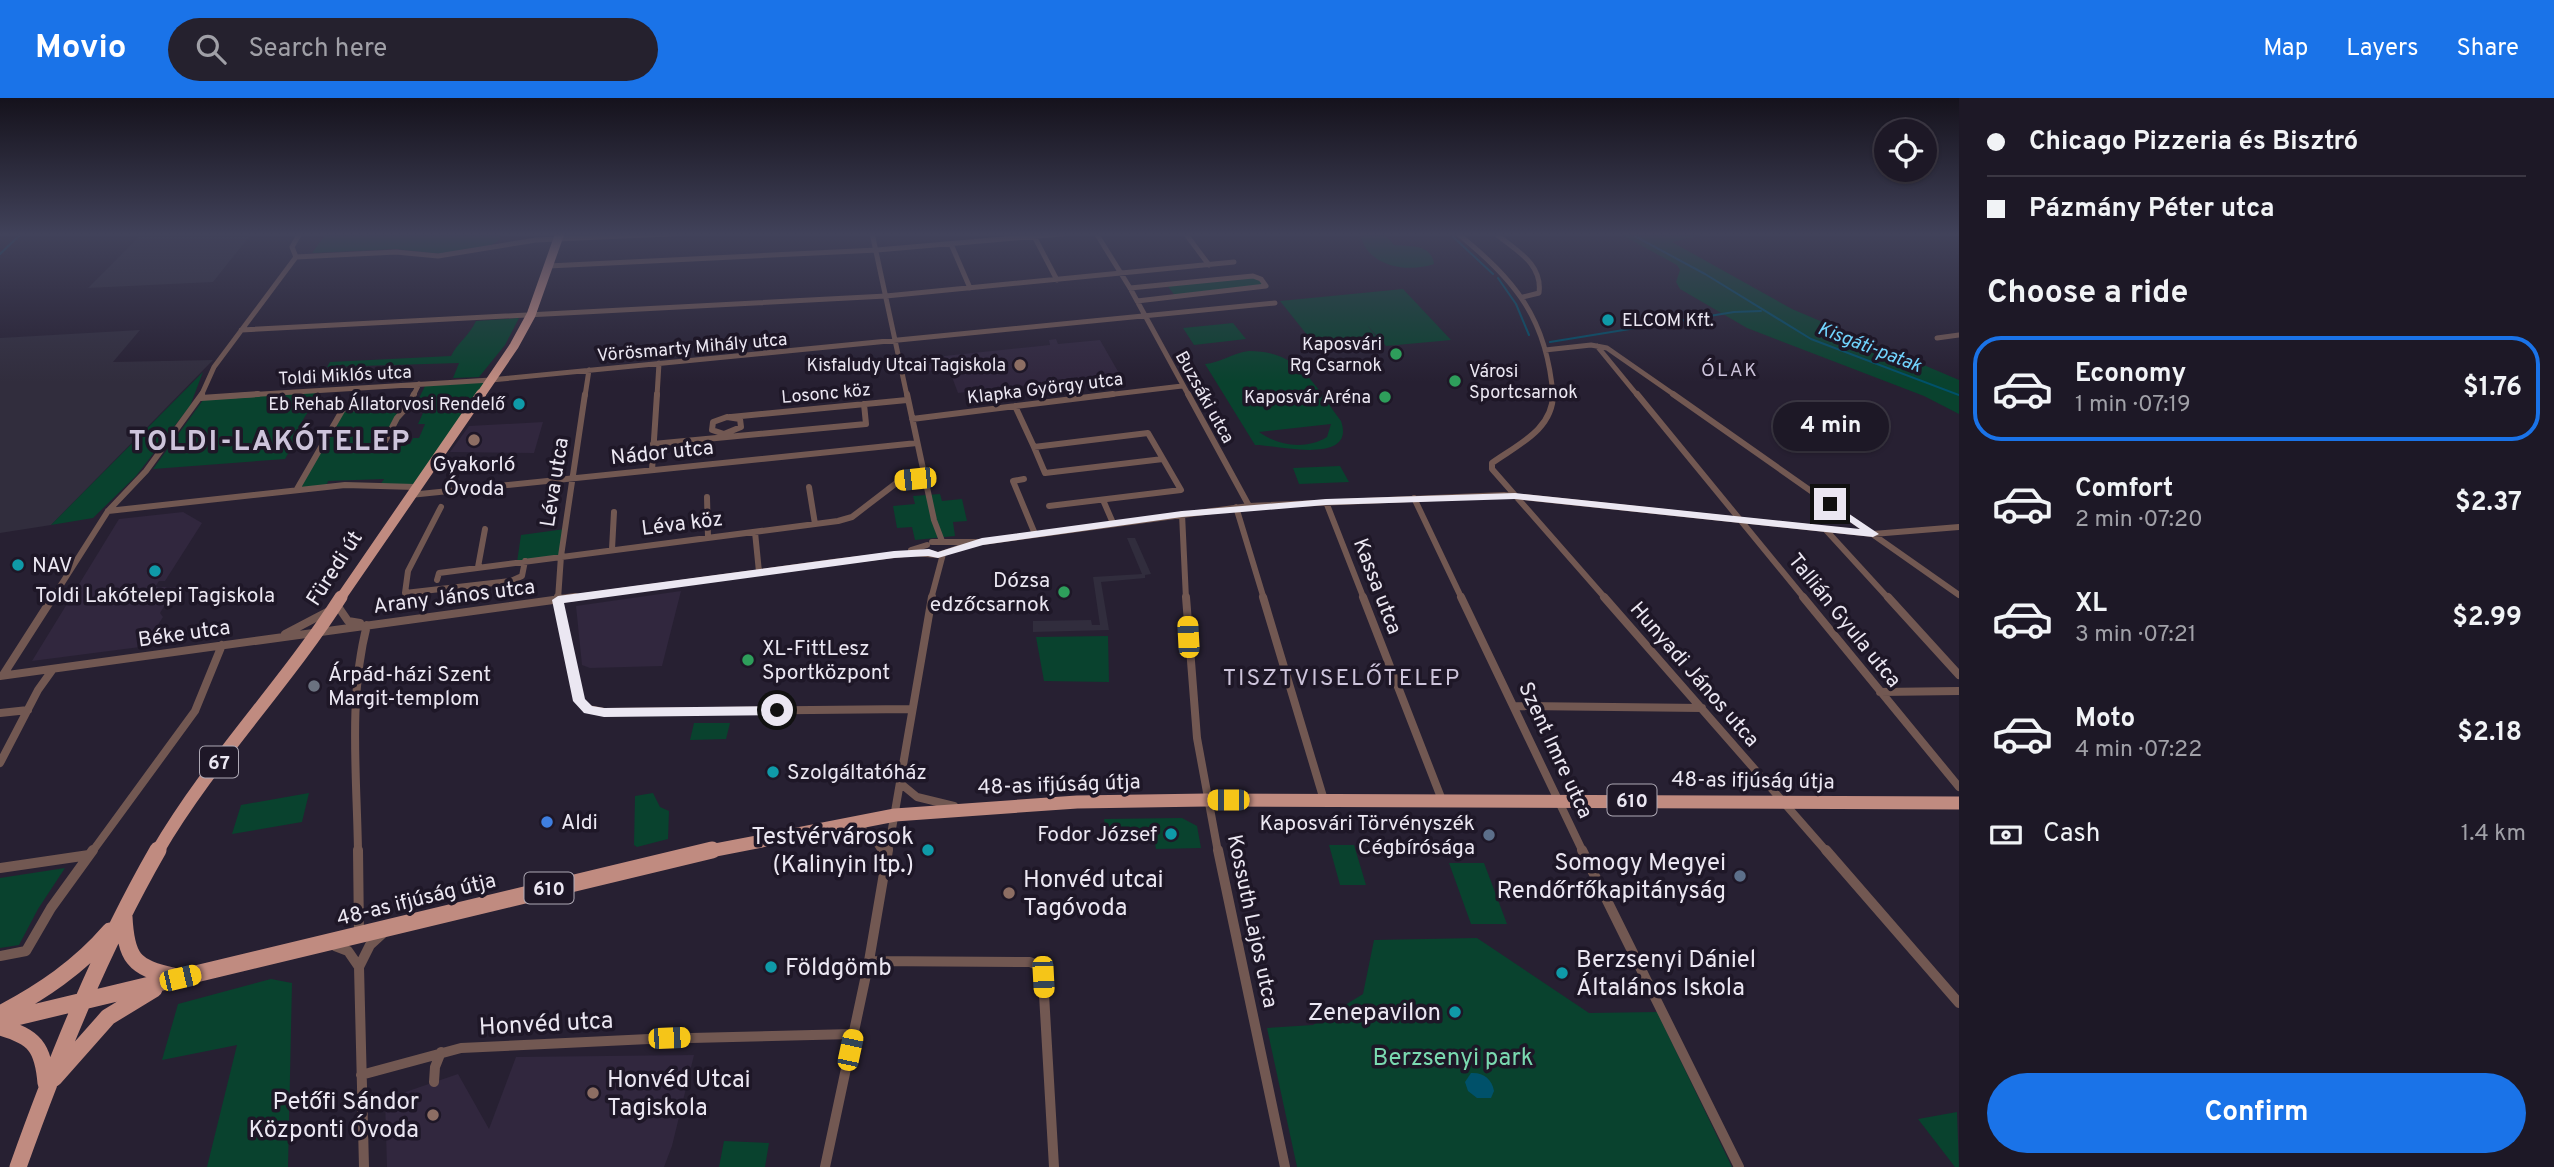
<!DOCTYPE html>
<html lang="en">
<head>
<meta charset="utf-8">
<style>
  :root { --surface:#1d1826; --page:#25212e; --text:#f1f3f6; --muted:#a0a0a7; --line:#3b3743; --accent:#1a73e8 }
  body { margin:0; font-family:Overpass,sans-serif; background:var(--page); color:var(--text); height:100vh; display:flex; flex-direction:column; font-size:26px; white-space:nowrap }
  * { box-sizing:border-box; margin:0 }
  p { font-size:23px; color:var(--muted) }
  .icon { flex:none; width:38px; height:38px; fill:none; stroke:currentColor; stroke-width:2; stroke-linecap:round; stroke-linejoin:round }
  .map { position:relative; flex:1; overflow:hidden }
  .drawer { display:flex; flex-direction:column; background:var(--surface); width:595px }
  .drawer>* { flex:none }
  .hud { display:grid; align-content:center; height:154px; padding:0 28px; background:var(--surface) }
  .controls { position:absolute; left:1874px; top:21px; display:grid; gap:14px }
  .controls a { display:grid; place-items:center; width:63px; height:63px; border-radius:50%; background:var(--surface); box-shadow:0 2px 5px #0004,0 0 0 2px var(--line); font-size:35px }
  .end { position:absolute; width:32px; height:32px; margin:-16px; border:9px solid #ebe7f2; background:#111; box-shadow:0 0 0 4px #111 }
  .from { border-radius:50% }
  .bubble { position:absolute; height:49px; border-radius:24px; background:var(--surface); box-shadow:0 2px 5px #0004,0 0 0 2px var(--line); font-size:23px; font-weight:700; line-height:49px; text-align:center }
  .car { position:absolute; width:21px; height:42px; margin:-21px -10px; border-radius:9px; box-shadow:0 0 5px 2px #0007; background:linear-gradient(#f5c518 24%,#345 0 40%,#f5c518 0 76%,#345 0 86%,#f5c518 0) }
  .hud b { display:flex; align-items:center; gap:24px; height:66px; font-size:26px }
  .hud b+b { border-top:2px solid var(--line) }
  .hud i { width:18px; height:18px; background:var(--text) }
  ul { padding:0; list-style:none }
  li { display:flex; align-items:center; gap:21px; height:105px; margin:0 14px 10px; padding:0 14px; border:4px solid transparent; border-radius:28px }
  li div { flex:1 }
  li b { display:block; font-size:26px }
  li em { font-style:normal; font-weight:700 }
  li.on { border-color:var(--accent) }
  li>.icon { width:63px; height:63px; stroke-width:1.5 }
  h2 { padding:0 28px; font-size:32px; line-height:84px }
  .pay { display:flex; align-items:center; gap:18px; height:77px; padding:0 28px; font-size:26px }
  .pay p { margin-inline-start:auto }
  .action { display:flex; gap:14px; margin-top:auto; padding:14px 28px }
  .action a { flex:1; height:80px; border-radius:42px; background:var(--accent); color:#fff; font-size:28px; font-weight:700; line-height:80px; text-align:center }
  header { display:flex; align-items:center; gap:42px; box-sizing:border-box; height:98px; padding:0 35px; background:var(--accent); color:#fff }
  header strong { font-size:33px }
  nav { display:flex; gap:38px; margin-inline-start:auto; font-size:24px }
  .search { width:490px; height:63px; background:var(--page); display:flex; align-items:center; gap:18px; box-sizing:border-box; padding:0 24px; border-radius:38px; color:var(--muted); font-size:26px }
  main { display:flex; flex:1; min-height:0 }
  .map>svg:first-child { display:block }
  .industrial { fill:#312d3d }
  .built { fill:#31273e }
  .green { fill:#09422e; fill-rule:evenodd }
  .water { fill:#00516a }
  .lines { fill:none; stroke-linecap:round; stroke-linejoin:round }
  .stream { stroke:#00516a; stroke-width:2 }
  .minor-far3 { stroke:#725852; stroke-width:5 }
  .minor-far2 { stroke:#725852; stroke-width:6 }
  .minor-far1 { stroke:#725852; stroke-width:8 }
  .minor { stroke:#725852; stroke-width:10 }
  .primary-far3 { stroke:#c08b80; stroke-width:9 }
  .primary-far2 { stroke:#c08b80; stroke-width:10 }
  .primary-far1 { stroke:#c08b80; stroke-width:13 }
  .primary { stroke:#c08b80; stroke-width:17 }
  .route { fill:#ebe7f2 }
  .culture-dot { fill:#0f9aa8; stroke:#1e1727; stroke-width:2.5 }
  .leisure-dot { fill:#2e9e5b; stroke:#1e1727; stroke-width:2.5 }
  .education-dot { fill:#8d6e63; stroke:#1e1727; stroke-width:2.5 }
  .worship-dot { fill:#6b7280; stroke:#1e1727; stroke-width:2.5 }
  .shop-dot { fill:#3f7fe0; stroke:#1e1727; stroke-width:2.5 }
  .service-dot { fill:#5c6f8a; stroke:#1e1727; stroke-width:2.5 }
  .labels { text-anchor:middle; stroke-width:7; stroke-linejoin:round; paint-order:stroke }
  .far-poi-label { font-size:18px; fill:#ebe7f2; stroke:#1e1727; text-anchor:end }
  .far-street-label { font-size:18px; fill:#ebe7f2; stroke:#1e1727 }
  .far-water-label { font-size:19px; font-style:italic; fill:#71d4fd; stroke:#1e1727 }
  .far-neighbourhood-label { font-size:19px; letter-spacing:2px; fill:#cdc4db; stroke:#1e1727 }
  .shield { fill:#1e1727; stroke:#aea9b5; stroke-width:2 }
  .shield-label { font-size:19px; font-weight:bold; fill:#ebe7f2 }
  .street-label { font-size:21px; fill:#ebe7f2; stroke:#1e1727 }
  .poi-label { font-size:21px; fill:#ebe7f2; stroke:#1e1727; text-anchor:start }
  .neighbourhood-label { font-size:23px; letter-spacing:2px; fill:#cdc4db; stroke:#1e1727 }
  .near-poi-label { font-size:24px; fill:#ebe7f2; stroke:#1e1727; text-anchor:end }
  .near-street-label { font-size:24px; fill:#ebe7f2; stroke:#1e1727 }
  .near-park-label { font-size:24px; fill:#7ad9b0; stroke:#1e1727 }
  .district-label { font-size:28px; font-weight:bold; letter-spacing:2px; fill:#cdc4db; stroke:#1e1727 }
</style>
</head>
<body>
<header>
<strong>Movio</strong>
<div class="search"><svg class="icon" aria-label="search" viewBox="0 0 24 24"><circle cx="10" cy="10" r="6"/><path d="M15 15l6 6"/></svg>Search here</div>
<nav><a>Map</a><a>Layers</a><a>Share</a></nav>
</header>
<main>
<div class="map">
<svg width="1959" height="1069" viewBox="0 0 1959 1069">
  <rect width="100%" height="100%" fill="#272032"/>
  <path class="industrial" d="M143 135H252L213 184 88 190Z
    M140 232 113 264 213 262 51 427 0 435V240Z
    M1127 440H1135L1151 476 1145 477V480L1101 484 1109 532 1033 534V523L1091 522 1092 527H1100L1093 479 1142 476Z"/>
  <path class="built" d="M1056 241 1058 246 1100 242 1120 277 958 295 949 271 907 275 905 270 946 265 944 258 1050 247 1049 242Z
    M543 324 534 355 450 354 469 328Z
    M183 414 202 425 165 483H159L155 489H176L160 515 163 519 147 544 140 549 32 563 119 421Z
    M681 493 662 568 590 570 582 567 576 508Z
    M694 957 672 1048 664 1069H387L385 1001 458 976 489 1031 516 959Z"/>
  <path class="green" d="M324 135H363L362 138 383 135H502L498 143 488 149 441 156 396 151 312 155 326 136Z
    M1618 135H1712L1672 144 1792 211 1959 282V316L1924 298 1747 230 1680 191 1676 184 1680 172 1677 167Z
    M1366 136C1383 134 1384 135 1394 147 1410 149 1431 145 1434 166 1408 175 1370 169 1361 140Z
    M1260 178 1269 189 1176 199 1166 186Z
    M1403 191 1451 242 1386 248 1367 227 1383 247 1320 253 1280 203Z
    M519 220 505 247 479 279 453 280 459 265 327 269 330 264 451 258C458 244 469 238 476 223Z
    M1233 225 1246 241 1194 247 1183 230Z
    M1249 253C1300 253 1314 287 1341 323 1357 369 1272 346 1255 347L1205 266C1220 265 1232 255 1249 253ZM1331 326 1327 339C1306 352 1278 348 1259 334Z
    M203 274 190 308 136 378 93 420 51 427Z
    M491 282 415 389 380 387 384 381 328 383 326 389 297 391 343 311 409 307 384 347 410 346 413 340H419L425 326H418L427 306H416L426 286Z
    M320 294 298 330 300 335 285 361 153 371 203 302Z
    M1340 368 1349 384 1299 386 1293 370Z
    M940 396 942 403 962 401 967 423 953 424 955 438 915 442 912 429 897 430 893 408 915 406 913 398Z
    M565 431 561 458 517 464 521 437Z
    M1108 538 1109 584 1044 583 1036 539Z
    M694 625H730L726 641 690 642Z
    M309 695 302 724 232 736 241 707Z
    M653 695 660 709 669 713 668 741 637 749 634 747 635 698Z
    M1182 720 1197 728 1201 750 1156 751 1153 734 1106 735 1104 721Z
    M1329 747H1354L1366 787H1340Z
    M1449 765H1484L1507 826H1471Z
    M65 770 38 811 19 847 0 850V780Z
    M1477 840 1589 915 1657 914 1732 1069H1297L1267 930 1313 927 1363 896 1374 842Z
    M271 881 292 885 288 1069H207L237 947 162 962 178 906Z
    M1957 1014 1959 1069H1955L1918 1021Z
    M724 1043 769 1045 765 1069H719Z"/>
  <path class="water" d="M1471 975C1483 974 1492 981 1494 993L1491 1000H1477L1468 993 1465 984Z"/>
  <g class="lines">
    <path class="stream" d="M1449 135 1493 176
      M1629 135 1705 176 1811 241 1959 297
      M0 156 22 135
      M1498 180 1516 206 1529 237
      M1550 244 1734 214 1761 213"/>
    <path class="minor-far3" d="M872 135 907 298
      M1096 135 1130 190 1189 298
      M1185 135 1209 167
      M1457 135C1515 182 1547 220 1553 298
      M1495 135C1515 152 1543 165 1539 195L1523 199
      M1034 138 1057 182
      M951 146 970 190
      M296 159 292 149 300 135
      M548 168 877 152 1072 135
      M1130 190 1253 178 1261 181 1266 188 1137 203
      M241 232 886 198 1234 164
      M1937 240 1959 237
      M1597 248 1638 298
      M1545 252 1591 247 1607 250 1676 298
      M201 298 214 269 296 159 396 154 438 158 536 142 689 135
      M230 298 491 282 1275 205
      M413 298 419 286
      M585 298 589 272
      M657 298 659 265
      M1098 298 1182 288"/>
    <path class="minor-far2" d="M907 296 934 422 942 443
      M1188 296 1249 408
      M1553 296C1553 332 1517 347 1492 365V371L1606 501
      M1637 296 1805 501
      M1673 296 1959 497
      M201 300 258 296
      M1015 308 1034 349 1148 335 1181 392 1049 408
      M727 319 740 321 741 329 724 336 712 332 713 324Z
      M731 319 907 302
      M912 321 1113 296
      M653 346 866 326 864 306
      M383 347 397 320 409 307
      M1034 349 1045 375 1163 361
      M652 372 657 296
      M1024 381 1013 383 1035 436
      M809 389 815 426
      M297 391 343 311 409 307 414 296
      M410 397 917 345
      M707 399 708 439
      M1414 400 1462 501
      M1103 402 1113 425
      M1326 404 1364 501
      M441 409 408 473 405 495 511 483 522 478 525 463
      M1236 409 1264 501
      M108 413 345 387 415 389
      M1182 416 1186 501
      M1825 431 1889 501
      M755 434 759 474
      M932 444H982L1249 408 1504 397 1873 436 1959 429
      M612 451 614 414
      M911 452 927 447
      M478 469 485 431
      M437 482 439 475 838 423 852 419 899 383 925 380
      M52 501 108 413 146 373 202 296
      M558 501 561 458 585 296
      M562 501 833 464 913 455 938 457 964 448
      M931 501 943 456"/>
    <path class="minor-far1" d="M558 499 579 602 588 611 604 614 911 611
      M1186 499 1197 640 1218 754
      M1263 499 1324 702
      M1363 499 1442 702
      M1461 499 1583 754
      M1604 499 1827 754
      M1803 499 1959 689
      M1888 499 1959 577
      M337 507 348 523 360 525
      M285 536 327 514
      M3 577 53 499
      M0 578 575 499
      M1880 594 1959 593
      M1514 608 1702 610
      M0 615 28 612
      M0 665 38 592 53 571
      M900 685 917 699 954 708
      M853 728 871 736 883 754
      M92 754 195 613 222 547
      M358 754C357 679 348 600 367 527
      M888 754 932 499"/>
    <path class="minor" d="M358 752 359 836
      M882 752 886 762
      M1218 752 1285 1069
      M1582 752 1739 1069
      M1826 752 1959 905
      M0 770 89 757
      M335 848 348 853 359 869
      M0 858 26 853 51 810 93 752
      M869 863 1030 864 1039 868 1043 879 1054 1069
      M361 977 461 950 649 941 853 936
      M434 984 435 969 441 954
      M364 1069 359 869 370 847 382 836
      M825 1069 869 863 888 752"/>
    <path class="primary-far3" d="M480 298 514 248 531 217 560 135"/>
    <path class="primary-far2" d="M340 501 481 296"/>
    <path class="primary-far1" d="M157 754C210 663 284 588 341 499
      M705 754 895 717 1077 704 1207 702 1959 705"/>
    <path class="primary" d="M124 819C126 859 133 870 173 878
      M0 916C42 894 79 869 110 833
      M0 923 712 752
      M0 929C35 939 43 949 46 985
      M54 980 108 919 154 891
      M18 1069C57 960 100 853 158 752"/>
  </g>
  <linearGradient id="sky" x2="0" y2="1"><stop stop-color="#15121c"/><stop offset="0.48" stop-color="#41425a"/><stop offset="1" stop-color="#41425a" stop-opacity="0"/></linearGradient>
  <rect width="1959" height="284" fill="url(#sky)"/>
  <path class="route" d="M1515 395 1860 431 1827 408 1825 406 1830 403 1879 436 1873 439 1515 401 1326 407 1182 419 983 447 938 460 928 458 894 460 564 505 585 601 592 608 604 610 777 608 783 612 777 617 604 619 584 615 573 603 552 502 558 498 894 453 929 451 938 454 982 440 1182 413 1326 401Z"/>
  <g class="culture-dot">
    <circle cx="1608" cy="222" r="7"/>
    <circle cx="519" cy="306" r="7"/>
    <circle cx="18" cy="467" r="7"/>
    <circle cx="155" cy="473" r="7"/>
    <circle cx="773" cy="674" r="7"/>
    <circle cx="1171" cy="736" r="7"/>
    <circle cx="928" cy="752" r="7"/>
    <circle cx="771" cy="869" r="7"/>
    <circle cx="1562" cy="875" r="7"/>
    <circle cx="1455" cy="914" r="7"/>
  </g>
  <g class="leisure-dot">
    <circle cx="1396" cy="256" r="7"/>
    <circle cx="1455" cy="283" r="7"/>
    <circle cx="1385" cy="299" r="7"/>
    <circle cx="1064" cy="494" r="7"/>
    <circle cx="748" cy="562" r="7"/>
  </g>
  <g class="education-dot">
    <circle cx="1020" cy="267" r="7"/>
    <circle cx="474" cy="342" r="7"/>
    <circle cx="1009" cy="795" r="7"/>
    <circle cx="593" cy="995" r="7"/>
    <circle cx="433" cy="1017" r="7"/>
  </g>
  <circle class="worship-dot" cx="314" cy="588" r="7"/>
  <circle class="shop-dot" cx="547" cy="724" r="7"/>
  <g class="service-dot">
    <circle cx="1489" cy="737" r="7"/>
    <circle cx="1740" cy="778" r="7"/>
  </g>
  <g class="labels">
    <g class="far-poi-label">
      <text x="1622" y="228" text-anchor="start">ELCOM Kft.</text>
      <text x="1382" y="252">Kaposvári<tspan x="1382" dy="21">Rg Csarnok</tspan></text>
      <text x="1006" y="273">Kisfaludy Utcai Tagiskola</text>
      <text x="1469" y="279" text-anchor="start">Városi<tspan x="1469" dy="21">Sportcsarnok</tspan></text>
      <text x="1371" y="305">Kaposvár Aréna</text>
      <text x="505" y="312">Eb Rehab Állatorvosi Rendelő</text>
    </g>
    <g class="far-street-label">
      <text transform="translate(692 249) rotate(-5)" y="6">Vörösmarty Mihály utca</text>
      <text transform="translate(345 277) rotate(-3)" y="6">Toldi Miklós utca</text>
      <text transform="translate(1045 290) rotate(-7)" y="6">Klapka György utca</text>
      <text transform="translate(826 295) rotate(-5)" y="6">Losonc köz</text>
      <text transform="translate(1205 299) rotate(61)" y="6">Buzsáki utca</text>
    </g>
    <g class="far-water-label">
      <text transform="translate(1870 248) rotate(21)" y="7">Kisgáti-patak</text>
    </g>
    <g class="far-neighbourhood-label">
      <text x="1730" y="278">ÓLAK</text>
    </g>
    <g class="shield">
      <rect x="200" y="648.5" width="38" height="31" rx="5"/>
      <rect x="1607.5" y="686.5" width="49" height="31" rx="5"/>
      <rect x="524.5" y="774.5" width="49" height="31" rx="5"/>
    </g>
    <g class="shield-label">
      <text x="219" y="671">67</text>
      <text x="1632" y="709">610</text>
      <text x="549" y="797">610</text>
    </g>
    <g class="street-label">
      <text transform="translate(662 354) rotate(-6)" y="7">Nádor utca</text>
      <text transform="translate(554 384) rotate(-81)" y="7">Léva utca</text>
      <text transform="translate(682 425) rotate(-7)" y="7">Léva köz</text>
      <text transform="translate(334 470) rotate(-57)" y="7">Füredi út</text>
      <text transform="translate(1378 488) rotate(69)" y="7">Kassa utca</text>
      <text transform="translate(454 498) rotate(-7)" y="7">Arany János utca</text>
      <text transform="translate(1845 522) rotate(51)" y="7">Tallián Gyula utca</text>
      <text transform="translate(184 535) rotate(-8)" y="7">Béke utca</text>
      <text transform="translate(1695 576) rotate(49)" y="7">Hunyadi János utca</text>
      <text transform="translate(1556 652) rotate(65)" y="7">Szent Imre utca</text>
      <text transform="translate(1753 682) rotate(1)" y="7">48-as ifjúság útja</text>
      <text transform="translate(1059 686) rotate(-2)" y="7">48-as ifjúság útja</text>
      <text transform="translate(416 801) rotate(-14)" y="7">48-as ifjúság útja</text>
      <text transform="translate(1253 823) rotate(78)" y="7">Kossuth Lajos utca</text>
    </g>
    <g class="poi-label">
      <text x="474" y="373" text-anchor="middle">Gyakorló<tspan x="474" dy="24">Óvoda</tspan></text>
      <text x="32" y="474">NAV</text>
      <text x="1050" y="489" text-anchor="end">Dózsa<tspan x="1050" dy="24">edzőcsarnok</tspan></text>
      <text x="155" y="504" text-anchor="middle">Toldi Lakótelepi Tagiskola</text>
      <text x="762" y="557">XL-FittLesz<tspan x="762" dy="24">Sportközpont</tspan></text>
      <text x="328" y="583">Árpád-házi Szent<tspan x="328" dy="24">Margit-templom</tspan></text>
      <text x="787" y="681">Szolgáltatóház</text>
      <text x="561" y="731">Aldi</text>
      <text x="1475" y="732" text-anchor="end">Kaposvári Törvényszék<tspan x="1475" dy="24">Cégbírósága</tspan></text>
      <text x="1157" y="743" text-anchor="end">Fodor József</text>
    </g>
    <g class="neighbourhood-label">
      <text x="1342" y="587">TISZTVISELŐTELEP</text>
    </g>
    <g class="near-poi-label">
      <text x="914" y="746">Testvérvárosok<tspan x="914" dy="28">(Kalinyin ltp.)</tspan></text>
      <text x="1726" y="772">Somogy Megyei<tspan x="1726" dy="28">Rendőrfőkapitányság</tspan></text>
      <text x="1023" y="789" text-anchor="start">Honvéd utcai<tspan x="1023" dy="28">Tagóvoda</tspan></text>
      <text x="1576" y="869" text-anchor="start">Berzsenyi Dániel<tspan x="1576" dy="28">Általános Iskola</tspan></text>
      <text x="785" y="877" text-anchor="start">Földgömb</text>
      <text x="1441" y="922">Zenepavilon</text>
      <text x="607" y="989" text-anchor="start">Honvéd Utcai<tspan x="607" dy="28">Tagiskola</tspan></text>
      <text x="419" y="1011">Petőfi Sándor<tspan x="419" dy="28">Központi Óvoda</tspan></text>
    </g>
    <g class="near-street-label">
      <text transform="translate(546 925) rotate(-3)" y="8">Honvéd utca</text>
    </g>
    <g class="near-park-label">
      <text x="1453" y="967">Berzsenyi park</text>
    </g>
    <g class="district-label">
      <text x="270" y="352">TOLDI-LAKÓTELEP</text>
    </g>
  </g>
</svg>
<div class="controls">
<a><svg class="icon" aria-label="locate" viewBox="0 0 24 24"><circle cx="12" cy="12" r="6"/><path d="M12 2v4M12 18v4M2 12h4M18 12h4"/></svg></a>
</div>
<i class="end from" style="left:777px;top:612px"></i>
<i class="end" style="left:1830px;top:406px"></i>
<div class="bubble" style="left:1773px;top:304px;width:116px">4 min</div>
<i class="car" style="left:915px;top:381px;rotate:264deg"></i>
<i class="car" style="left:1188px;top:539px;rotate:357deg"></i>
<i class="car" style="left:1228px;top:702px;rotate:270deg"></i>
<i class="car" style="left:1043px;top:879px;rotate:177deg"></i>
<i class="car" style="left:180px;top:880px;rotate:77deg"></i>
<i class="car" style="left:669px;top:940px;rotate:88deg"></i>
<i class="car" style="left:850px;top:952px;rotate:12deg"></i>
</div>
<section class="drawer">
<div class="hud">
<b><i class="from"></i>Chicago Pizzeria és Bisztró</b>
<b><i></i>Pázmány Péter utca</b>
</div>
<h2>Choose a ride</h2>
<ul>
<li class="on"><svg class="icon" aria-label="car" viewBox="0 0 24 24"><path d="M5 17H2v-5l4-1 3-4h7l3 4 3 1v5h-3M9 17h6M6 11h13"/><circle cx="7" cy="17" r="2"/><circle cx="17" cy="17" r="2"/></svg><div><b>Economy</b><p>1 min · 07:19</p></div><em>$1.76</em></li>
<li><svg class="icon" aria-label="car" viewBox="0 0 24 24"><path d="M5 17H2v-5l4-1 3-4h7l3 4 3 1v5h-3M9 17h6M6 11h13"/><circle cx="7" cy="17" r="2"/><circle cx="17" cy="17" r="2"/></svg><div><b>Comfort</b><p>2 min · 07:20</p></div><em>$2.37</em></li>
<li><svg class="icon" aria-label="car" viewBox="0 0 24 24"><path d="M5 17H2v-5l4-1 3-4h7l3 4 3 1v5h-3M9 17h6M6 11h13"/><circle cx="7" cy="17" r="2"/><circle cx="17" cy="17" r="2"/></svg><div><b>XL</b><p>3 min · 07:21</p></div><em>$2.99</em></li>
<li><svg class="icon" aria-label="car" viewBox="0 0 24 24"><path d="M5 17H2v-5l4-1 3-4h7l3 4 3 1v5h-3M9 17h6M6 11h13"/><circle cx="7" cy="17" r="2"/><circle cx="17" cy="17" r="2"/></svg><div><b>Moto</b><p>4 min · 07:22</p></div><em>$2.18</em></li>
</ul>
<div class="pay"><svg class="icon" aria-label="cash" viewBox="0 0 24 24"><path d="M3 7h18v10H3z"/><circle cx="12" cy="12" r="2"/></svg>Cash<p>1.4 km</p></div>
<div class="action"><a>Confirm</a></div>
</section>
</main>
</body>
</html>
